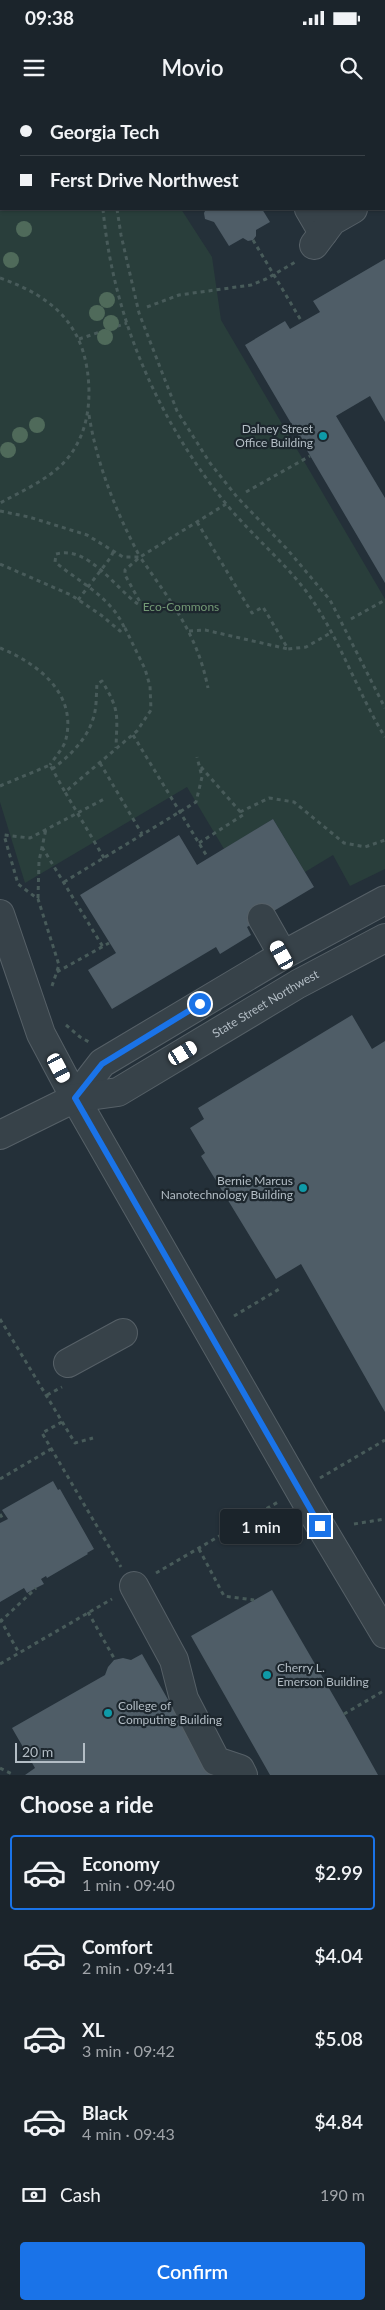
<!DOCTYPE html>
<html lang="en">
<head>
<meta charset="utf-8">
<style>
  :root { --surface:#1b242b; --page:#242c33; --text:#f1f3f6; --muted:#a0a4a9; --line:#394147; --accent:#1a73e8 }
  body { margin:0; font-family:Lato,sans-serif; background:var(--page); color:var(--text); height:100vh; display:flex; flex-direction:column; font-size:19px; white-space:nowrap }
  * { box-sizing:border-box; margin:0 }
  p { font-size:16px; color:var(--muted) }
  .icon { flex:none; width:28px; height:28px; fill:none; stroke:currentColor; stroke-width:2; stroke-linecap:round; stroke-linejoin:round }
  .map { position:relative; height:1675px; overflow:hidden }
  .panel { display:flex; flex-direction:column; background:var(--surface); flex:1 }
  .panel>* { flex:none }
  .hud { position:absolute; left:0px; top:0px; width:385px; height:110px; box-shadow:0 1px 4px #0004,0 0 0 1px var(--line); display:grid; align-content:center; height:110px; padding:0 20px; background:var(--surface) }
  .scale { position:absolute; left:15px; bottom:12px; width:70px; box-sizing:border-box; padding-left:5px; border:2px solid #b3bdc5; border-top:0; font-size:14px; line-height:18px; white-space:nowrap; color:#b3bdc5; -webkit-text-stroke:4px #1d272e; paint-order:stroke }
  .end { position:absolute; width:22px; height:22px; margin:-11px; border:6px solid #1a73e8; background:#fff; box-shadow:0 0 0 2px #fff }
  .from { border-radius:50% }
  .bubble { position:absolute; height:35px; border-radius:5px; background:var(--surface); box-shadow:0 1px 4px #0004,0 0 0 1px var(--line); font-size:16px; font-weight:600; line-height:35px; text-align:center }
  .car { position:absolute; width:15px; height:30px; margin:-15px -8px; border-radius:6px; box-shadow:0 0 4px 1px #0007; background:linear-gradient(#fff 24%,#345 0 40%,#fff 0 76%,#345 0 86%,#fff 0) }
  .hud b { display:flex; align-items:center; gap:18px; height:48px; font-size:19px }
  .hud b+b { border-top:1px solid var(--line) }
  .hud i { width:12px; height:12px; background:var(--text) }
  ul { padding:0; list-style:none }
  li { display:flex; align-items:center; gap:15px; height:75px; margin:0 10px 8px; padding:0 10px; border:2px solid transparent; border-radius:5px }
  li div { flex:1 }
  li b { display:block; font-size:19px }
  li em { font-style:normal; font-weight:600 }
  li.selected { border-color:var(--accent) }
  li>.icon { width:45px; height:45px; stroke-width:1.5 }
  h2 { padding:0 20px; font-size:22px; line-height:60px }
  .pay { display:flex; align-items:center; gap:12px; height:55px; padding:0 20px; font-size:19px }
  .pay p { margin-inline-start:auto }
  .cta { display:flex; gap:10px; margin-top:auto; padding:10px 20px }
  .cta a { flex:1; height:58px; border-radius:5px; background:var(--accent); color:#fff; font-size:20px; font-weight:600; line-height:58px; text-align:center }
  .status { display:flex; justify-content:space-between; align-items:center; height:35px; padding:0 25px; background:var(--surface); direction:ltr }
  .status svg { height:14px; fill:currentColor }
  header { display:flex; justify-content:space-between; align-items:center; height:65px; padding:0 20px; background:var(--surface); font-size:22px; font-weight:600 }
  .map>svg:first-child { display:block }
  .green { fill:#293e3b }
  .building { fill:#4f5d67 }
  .lines { fill:none; stroke-linecap:round; stroke-linejoin:round }
  .minor-casing { stroke:#566067; stroke-width:30 }
  .path { stroke:#485b5a; stroke-width:3; stroke-dasharray:4 4; stroke-linecap:butt }
  .minor { stroke:#374249; stroke-width:28 }
  .tree { fill:#4f6a5a }
  .route { stroke:#1a73e8; stroke-width:6 }
  .culture-dot { fill:#0f9aa8; stroke:#1d272e; stroke-width:2 }
  .labels { text-anchor:middle; stroke-width:4.5; stroke-linejoin:round; paint-order:stroke }
  .poi-label { font-size:12px; fill:#b3bdc5; stroke:#1d272e; text-anchor:end }
  .park-label { font-size:12px; fill:#739975; stroke:#1d272e }
  .street-label { font-size:12px; fill:#b3bdc5; stroke:#1d272e }
</style>
</head>
<body>
<div class="status"><b>09:38</b><svg viewBox="0 0 49 12"><path d="M0 12V9h3v3zM5 12V6h3v6zM10 12V3h3v9zM15 12V0h3v12zM26 1h20v11H26zM47 4h2v5h-2z"/></svg></div>
<header><svg class="icon" aria-label="menu" viewBox="0 0 24 24"><path d="M4 6h16M4 12h16M4 18h16"/></svg>Movio<svg class="icon" aria-label="search" viewBox="0 0 24 24"><circle cx="10" cy="10" r="6"/><path d="M15 15l6 6"/></svg></header>
<div class="map">
<svg width="385" height="1675" viewBox="0 0 385 1675">
  <rect width="100%" height="100%" fill="#243039"/>
  <path class="green" d="M0 0H113L1 1V109H181L212 157 221 220 385 499V769L350 786 333 755 305 772 273 719 224 749 187 687 25 783 0 702Z"/>
  <path class="building" d="M206 109H262L270 122 256 130V136L253 140 248 141 243 138 229 146 214 122 205 119 204 113Z
    M385 159V322L370 296 336 316 385 398V483L245 245 285 221 290 229 320 212 313 201Z
    M273 719 314 787 247 827 251 835 220 854 216 847 112 909 88 870 116 853 80 795 179 735 197 765Z
    M352 915 372 949 385 941V1312L301 1164 276 1179 201 1056 205 1053 190 1028 204 1019 198 1008Z
    M53 1381 58 1390 60 1389 94 1449 87 1453 88 1454 47 1478 46 1476 41 1479 44 1484 36 1488 27 1493 24 1488 0 1502V1423L8 1419 2 1410Z
    M272 1490 344 1614 378 1675H270L191 1536Z
    M142 1554 211 1675H25L35 1668 12 1628 105 1575 108 1567 114 1560 123 1558 131 1560Z"/>
  <g class="lines">
    <g class="minor-casing">
      <g id="minor">
        <path d="M247 0V1"/>
        <path d="M334 0 335 1"/>
        <path d="M384 82 385 84"/>
        <path d="M309 109 323 133"/>
        <path d="M314 145 332 121 353 109"/>
        <path d="M0 814 41 934 75 998 311 1410 385 1534"/>
        <path d="M262 818 283 855"/>
        <path d="M75 998 102 963 283 855 385 800"/>
        <path id="s1" d="M0 1035 75 998 118 992 298 884 385 838"/>
        <path d="M68 1263 123 1233"/>
        <path d="M134 1486 174 1560 184 1599 216 1661 240 1669 243 1675"/>
      </g>
    </g>
    <path class="path" d="M66 0 67 1
      M85 0 86 1
      M103 109C113 217 158 321 227 405 252 435 282 460 306 491 339 536 356 590 385 637
      M117 109 121 135 139 213 177 311 210 363 237 397 287 449 330 500 385 608
      M253 140 302 222
      M0 178C57 198 88 229 89 292 89 316 83 340 67 359 50 379 22 391 0 403
      M147 207 179 195 251 185 266 179 297 161
      M79 239 127 223
      M89 315C97 365 116 412 140 457
      M246 392 310 356
      M0 411 29 417 87 435 123 457H140C171 502 197 533 208 588
      M197 422 252 513 263 507 288 549 306 547 332 532
      M0 464 71 495 101 515 120 531 124 527C111 497 79 482 55 462L56 454C88 445 115 488 138 504L140 502 125 475V470L140 457 226 404
      M78 500 111 457 114 450
      M351 519 385 500
      M189 531 205 530 288 549
      M0 548C37 563 77 593 66 639 64 648 55 657 50 665
      M133 635 208 758
      M100 663 142 734
      M52 669C69 657 87 639 93 619 97 608 96 595 97 584L102 581C120 611 117 614 116 648
      M0 686 50 665 65 692
      M240 712 269 698 294 702 344 743 365 747 385 740
      M199 743 243 715 201 667
      M42 747 103 847
      M104 758 65 692 137 631 151 610 150 586 145 569 125 528
      M64 782 196 702 202 677 197 657
      M38 798 39 761 46 729
      M57 872 109 843
      M52 886 59 865 38 799 18 784 4 735 30 738 106 698
      M66 925 80 937 89 942
      M234 1216 281 1188
      M0 1219 75 1343 93 1338
      M47 1295 62 1287
      M62 1322 42 1333 121 1467
      M320 1378 385 1340
      M0 1379 51 1349
      M0 1414 4 1421
      M354 1424 385 1419
      M199 1449 224 1496 254 1500
      M156 1473 278 1402
      M88 1512 115 1560
      M0 1519 19 1553
      M0 1522 36 1488
      M0 1564 112 1499
      M344 1614 385 1590
      M0 1668 14 1675"/>
    <use href="#minor" class="minor"/>
  </g>
  <g class="tree">
    <circle cx="24" cy="129" r="8"/>
    <circle cx="11" cy="160" r="8"/>
    <circle cx="107" cy="200" r="8"/>
    <circle cx="97" cy="213" r="8"/>
    <circle cx="111" cy="223" r="8"/>
    <circle cx="105" cy="237" r="8"/>
    <circle cx="37" cy="325" r="8"/>
    <circle cx="20" cy="335" r="8"/>
    <circle cx="8" cy="350" r="8"/>
  </g>
  <g class="lines">
    <path class="route" d="M200 904 102 964 75 998 320 1426"/>
  </g>
  <g class="culture-dot">
    <circle cx="323" cy="336" r="5"/>
    <circle cx="303" cy="1088" r="5"/>
    <circle cx="267" cy="1575" r="5"/>
    <circle cx="108" cy="1613" r="5"/>
  </g>
  <g class="labels">
    <g class="poi-label">
      <text x="313" y="333">Dalney Street<tspan x="313" dy="14">Office Building</tspan></text>
      <text x="293" y="1085">Bernie Marcus<tspan x="293" dy="14">Nanotechnology Building</tspan></text>
      <text x="277" y="1572" text-anchor="start">Cherry L.<tspan x="277" dy="14">Emerson Building</tspan></text>
      <text x="118" y="1610" text-anchor="start">College of<tspan x="118" dy="14">Computing Building</tspan></text>
    </g>
    <g class="park-label">
      <text x="181" y="511">Eco-Commons</text>
    </g>
    <g class="street-label">
      <text dy="4" stroke="none"><textPath href="#s1" startOffset="299">State Street Northwest</textPath></text>
    </g>
  </g>
</svg>
<div class="scale">20 m</div>
<i class="end from" style="left:200px;top:904px"></i>
<i class="end" style="left:320px;top:1426px"></i>
<div class="bubble" style="left:220px;top:1409px;width:82px">1 min</div>
<i class="car" style="left:282px;top:855px;rotate:331deg"></i>
<i class="car" style="left:183px;top:953px;rotate:59deg"></i>
<i class="car" style="left:59px;top:968px;rotate:152deg"></i>
<div class="hud">
<b><i class="from"></i>Georgia Tech</b>
<b><i></i>Ferst Drive Northwest</b>
</div>
</div>
<section class="panel">
<h2>Choose a ride</h2>
<ul>
<li class="selected"><svg class="icon" aria-label="car" viewBox="0 0 24 24"><path d="M5 17H2v-5l4-1 3-4h7l3 4 3 1v5h-3M9 17h6M6 11h13"/><circle cx="7" cy="17" r="2"/><circle cx="17" cy="17" r="2"/></svg><div><b>Economy</b><p>1 min · 09:40</p></div><em>$2.99</em></li>
<li><svg class="icon" aria-label="car" viewBox="0 0 24 24"><path d="M5 17H2v-5l4-1 3-4h7l3 4 3 1v5h-3M9 17h6M6 11h13"/><circle cx="7" cy="17" r="2"/><circle cx="17" cy="17" r="2"/></svg><div><b>Comfort</b><p>2 min · 09:41</p></div><em>$4.04</em></li>
<li><svg class="icon" aria-label="car" viewBox="0 0 24 24"><path d="M5 17H2v-5l4-1 3-4h7l3 4 3 1v5h-3M9 17h6M6 11h13"/><circle cx="7" cy="17" r="2"/><circle cx="17" cy="17" r="2"/></svg><div><b>XL</b><p>3 min · 09:42</p></div><em>$5.08</em></li>
<li><svg class="icon" aria-label="car" viewBox="0 0 24 24"><path d="M5 17H2v-5l4-1 3-4h7l3 4 3 1v5h-3M9 17h6M6 11h13"/><circle cx="7" cy="17" r="2"/><circle cx="17" cy="17" r="2"/></svg><div><b>Black</b><p>4 min · 09:43</p></div><em>$4.84</em></li>
</ul>
<div class="pay"><svg class="icon" aria-label="cash" viewBox="0 0 24 24"><path d="M3 7h18v10H3z"/><circle cx="12" cy="12" r="2"/></svg>Cash<p>190 m</p></div>
<div class="cta"><a>Confirm</a></div>
</section>
</body>
</html>
